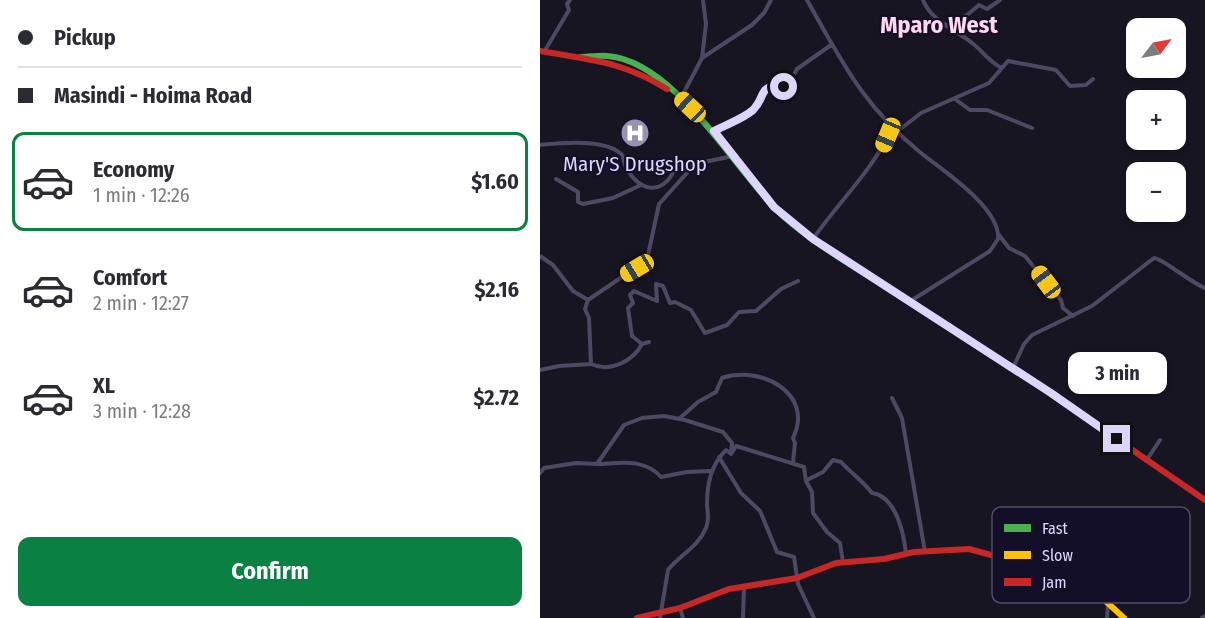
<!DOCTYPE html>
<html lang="en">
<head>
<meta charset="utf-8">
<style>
  :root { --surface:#fff; --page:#f7f7f7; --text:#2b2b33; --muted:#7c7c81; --line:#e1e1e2; --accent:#0b8043 }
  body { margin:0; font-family:"Fira Sans Condensed",sans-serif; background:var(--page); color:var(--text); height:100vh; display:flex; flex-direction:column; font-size:22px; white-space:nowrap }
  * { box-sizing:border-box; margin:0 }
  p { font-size:20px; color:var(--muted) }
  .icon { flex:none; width:33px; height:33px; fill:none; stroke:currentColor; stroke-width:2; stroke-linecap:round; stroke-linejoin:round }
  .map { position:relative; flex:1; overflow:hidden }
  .panel { display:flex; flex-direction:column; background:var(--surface); width:540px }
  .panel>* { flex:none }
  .banner { display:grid; align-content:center; height:132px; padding:0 18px; background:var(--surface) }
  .needle { width:39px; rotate:58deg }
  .tools { position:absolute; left:586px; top:18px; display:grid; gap:12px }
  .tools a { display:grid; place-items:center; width:60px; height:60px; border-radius:12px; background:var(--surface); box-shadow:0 2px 4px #0004; font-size:30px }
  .end { position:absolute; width:27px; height:27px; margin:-14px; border:8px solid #dcd6ff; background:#111; box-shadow:0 0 0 3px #111 }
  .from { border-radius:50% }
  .bubble { position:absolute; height:42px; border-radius:12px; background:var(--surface); box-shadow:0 2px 4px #0004; font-size:20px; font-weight:700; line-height:42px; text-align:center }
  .car { position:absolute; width:18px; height:36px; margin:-18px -9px; border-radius:8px; box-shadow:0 0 4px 2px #0007; background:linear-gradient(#f5c518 24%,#345 0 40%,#f5c518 0 76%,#345 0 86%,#f5c518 0) }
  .banner b { display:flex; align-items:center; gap:21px; height:57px; font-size:22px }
  .banner b+b { border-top:2px solid var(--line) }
  .banner i { width:15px; height:15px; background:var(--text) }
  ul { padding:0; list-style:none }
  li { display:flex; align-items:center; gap:18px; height:99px; margin:0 12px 9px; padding:0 6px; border:3px solid transparent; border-radius:12px }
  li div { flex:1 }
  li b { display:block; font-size:22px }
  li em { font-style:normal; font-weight:700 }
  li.current { border-color:var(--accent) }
  li>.icon { width:54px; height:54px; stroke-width:1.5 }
  .primary-button { display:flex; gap:12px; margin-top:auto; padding:12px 18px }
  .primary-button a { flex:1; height:69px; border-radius:12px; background:var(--accent); color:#fff; font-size:24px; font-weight:700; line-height:69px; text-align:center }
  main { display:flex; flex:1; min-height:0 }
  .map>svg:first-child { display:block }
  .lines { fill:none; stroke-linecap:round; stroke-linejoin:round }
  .street { stroke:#4c4963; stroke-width:4 }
  .fast { stroke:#4caf50; stroke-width:6 }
  .slow { stroke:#ffc107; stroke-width:6 }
  .jam { stroke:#c62828; stroke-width:6 }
  .route { stroke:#dcd6ff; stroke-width:8 }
  .labels { text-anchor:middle; stroke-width:4.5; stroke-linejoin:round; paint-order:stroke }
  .poi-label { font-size:21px; fill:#dcd6ff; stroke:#140f28 }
  .quarter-label { font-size:24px; font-weight:bold; fill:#ffd8ef; stroke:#140f28 }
  .key { fill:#140f28; stroke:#504b68; stroke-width:1.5 }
  .key-label { font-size:16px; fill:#dcd6ff }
</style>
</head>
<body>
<main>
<section class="panel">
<div class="banner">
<b><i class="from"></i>Pickup</b>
<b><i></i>Masindi - Hoima Road</b>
</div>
<ul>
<li class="current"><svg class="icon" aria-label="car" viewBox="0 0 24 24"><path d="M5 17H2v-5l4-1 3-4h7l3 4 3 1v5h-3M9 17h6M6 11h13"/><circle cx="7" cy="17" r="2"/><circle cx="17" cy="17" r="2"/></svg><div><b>Economy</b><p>1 min · 12:26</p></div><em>$1.60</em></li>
<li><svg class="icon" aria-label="car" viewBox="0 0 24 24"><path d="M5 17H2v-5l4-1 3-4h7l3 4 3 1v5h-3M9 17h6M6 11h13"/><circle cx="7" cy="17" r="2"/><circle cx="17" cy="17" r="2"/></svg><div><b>Comfort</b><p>2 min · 12:27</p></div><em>$2.16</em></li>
<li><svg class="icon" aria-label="car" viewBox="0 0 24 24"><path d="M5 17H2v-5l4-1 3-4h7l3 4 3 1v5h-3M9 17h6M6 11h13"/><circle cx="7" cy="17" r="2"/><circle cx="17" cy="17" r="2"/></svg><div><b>XL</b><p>3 min · 12:28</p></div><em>$2.72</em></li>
</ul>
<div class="primary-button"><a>Confirm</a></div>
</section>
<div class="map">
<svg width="665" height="618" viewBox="0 0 665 618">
  <rect width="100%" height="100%" fill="#181522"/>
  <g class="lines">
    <path class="street" d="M267 0C302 62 324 107 381 153 402 170 461 208 458 239L450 251 369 302
      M383 0C392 22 415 29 432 43 443 51 449 62 462 68
      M404 26 427 15 439 5 447 9 460 0
      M4 52 29 10 27 4 30 0
      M162 58 166 24 163 0
      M141 98 162 58 212 25 224 13 231 0
      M415 99 430 110H447L492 128
      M174 131 210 112 225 89 248 85 257 69 291 45
      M0 145C21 143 68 138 83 156 84 174 107 199 126 182 133 176 134 168 140 163L155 164 193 156
      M16 179 38 192V202L43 204 73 198 101 185
      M459 235 469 248 485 256 521 300 523 308 533 316
      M273 239C298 203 330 173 349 134L363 127 381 113 449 83 468 61 516 70 530 86 546 85 553 79
      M0 256 13 265 33 291 48 300 107 260 119 204 155 164
      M109 342 102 344 92 336 88 308 93 303 90 295 94 291 117 301 116 284 123 286 130 303 135 302 151 310 165 333 187 325 199 312 216 311 241 289 258 281
      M51 364C70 373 93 361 102 344
      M473 368 484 344 492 335 552 306 614 258C622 258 651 283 665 288
      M0 370 19 366 51 364 49 318 45 309 48 300
      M352 398 362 418 385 552
      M140 418 158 402 176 392 182 378C220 365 275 393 253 438L255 443 253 462
      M179 457 201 493 220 511 237 552 254 557 258 584 274 618
      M606 461 620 440
      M58 464C81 463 104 458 121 477L147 472 171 471
      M0 473 4 468 36 463 57 464 84 425 102 418 124 416 145 420 183 432 192 443 191 453
      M267 480 283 472 293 460 301 462C311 473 323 481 332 493 356 496 364 534 366 554
      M140 608 143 618
      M120 618 128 570C140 555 158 547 166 528 169 520 168 514 167 505 167 483 171 465 186 450L191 454 196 446 264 467 266 481 272 492 273 513 287 532 300 543 303 562
      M203 618 204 586
      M567 618 568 604
      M662 618 665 616"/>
    <path class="fast" d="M41 57C50 57 60 55 68 56 137 62 196 173 243 216 276 245 315 267 352 291"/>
    <path class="slow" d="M510 561H522L584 618"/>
    <path class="jam" d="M0 51C50 60 82 61 127 89
      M352 291 498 385 665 500
      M97 618 140 608 189 589 257 578 296 563 344 559 374 552 429 549 466 559 510 561"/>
  </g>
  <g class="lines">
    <path class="route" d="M244 87C217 84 227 96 213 110 203 119 185 125 174 131L234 207 273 239 511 393 577 439"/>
  </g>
  <defs>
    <g id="hospital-disc" transform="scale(1.5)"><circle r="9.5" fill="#9792b2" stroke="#140f28"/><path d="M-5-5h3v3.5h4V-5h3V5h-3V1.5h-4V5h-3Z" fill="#fff"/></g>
  </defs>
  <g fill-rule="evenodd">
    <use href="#hospital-disc" x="95" y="133"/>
  </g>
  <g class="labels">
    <g class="poi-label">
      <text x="95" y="171">Mary'S Drugshop</text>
    </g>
    <g class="quarter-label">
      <text x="399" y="33">Mparo West</text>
    </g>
  </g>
  <rect x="452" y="507" width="198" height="96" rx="9" class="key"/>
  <rect x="464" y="524" width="27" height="8" fill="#4caf50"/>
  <rect x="464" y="551" width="27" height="8" fill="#ffc107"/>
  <rect x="464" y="578" width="27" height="8" fill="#c62828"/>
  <g class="key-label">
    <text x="502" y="534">Fast</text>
    <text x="502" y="561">Slow</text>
    <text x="502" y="588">Jam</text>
  </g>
</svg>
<div class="tools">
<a><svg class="needle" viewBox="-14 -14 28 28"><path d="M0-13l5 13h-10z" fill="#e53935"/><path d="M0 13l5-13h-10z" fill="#7c7c81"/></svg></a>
<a>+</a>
<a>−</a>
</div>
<i class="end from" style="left:244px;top:87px"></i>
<i class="end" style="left:577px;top:439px"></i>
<div class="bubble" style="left:528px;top:352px;width:99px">3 min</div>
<i class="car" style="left:150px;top:107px;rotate:313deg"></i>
<i class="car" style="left:348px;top:135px;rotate:203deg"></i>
<i class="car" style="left:97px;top:268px;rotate:239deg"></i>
<i class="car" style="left:506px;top:282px;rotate:323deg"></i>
</div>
</main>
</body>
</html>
